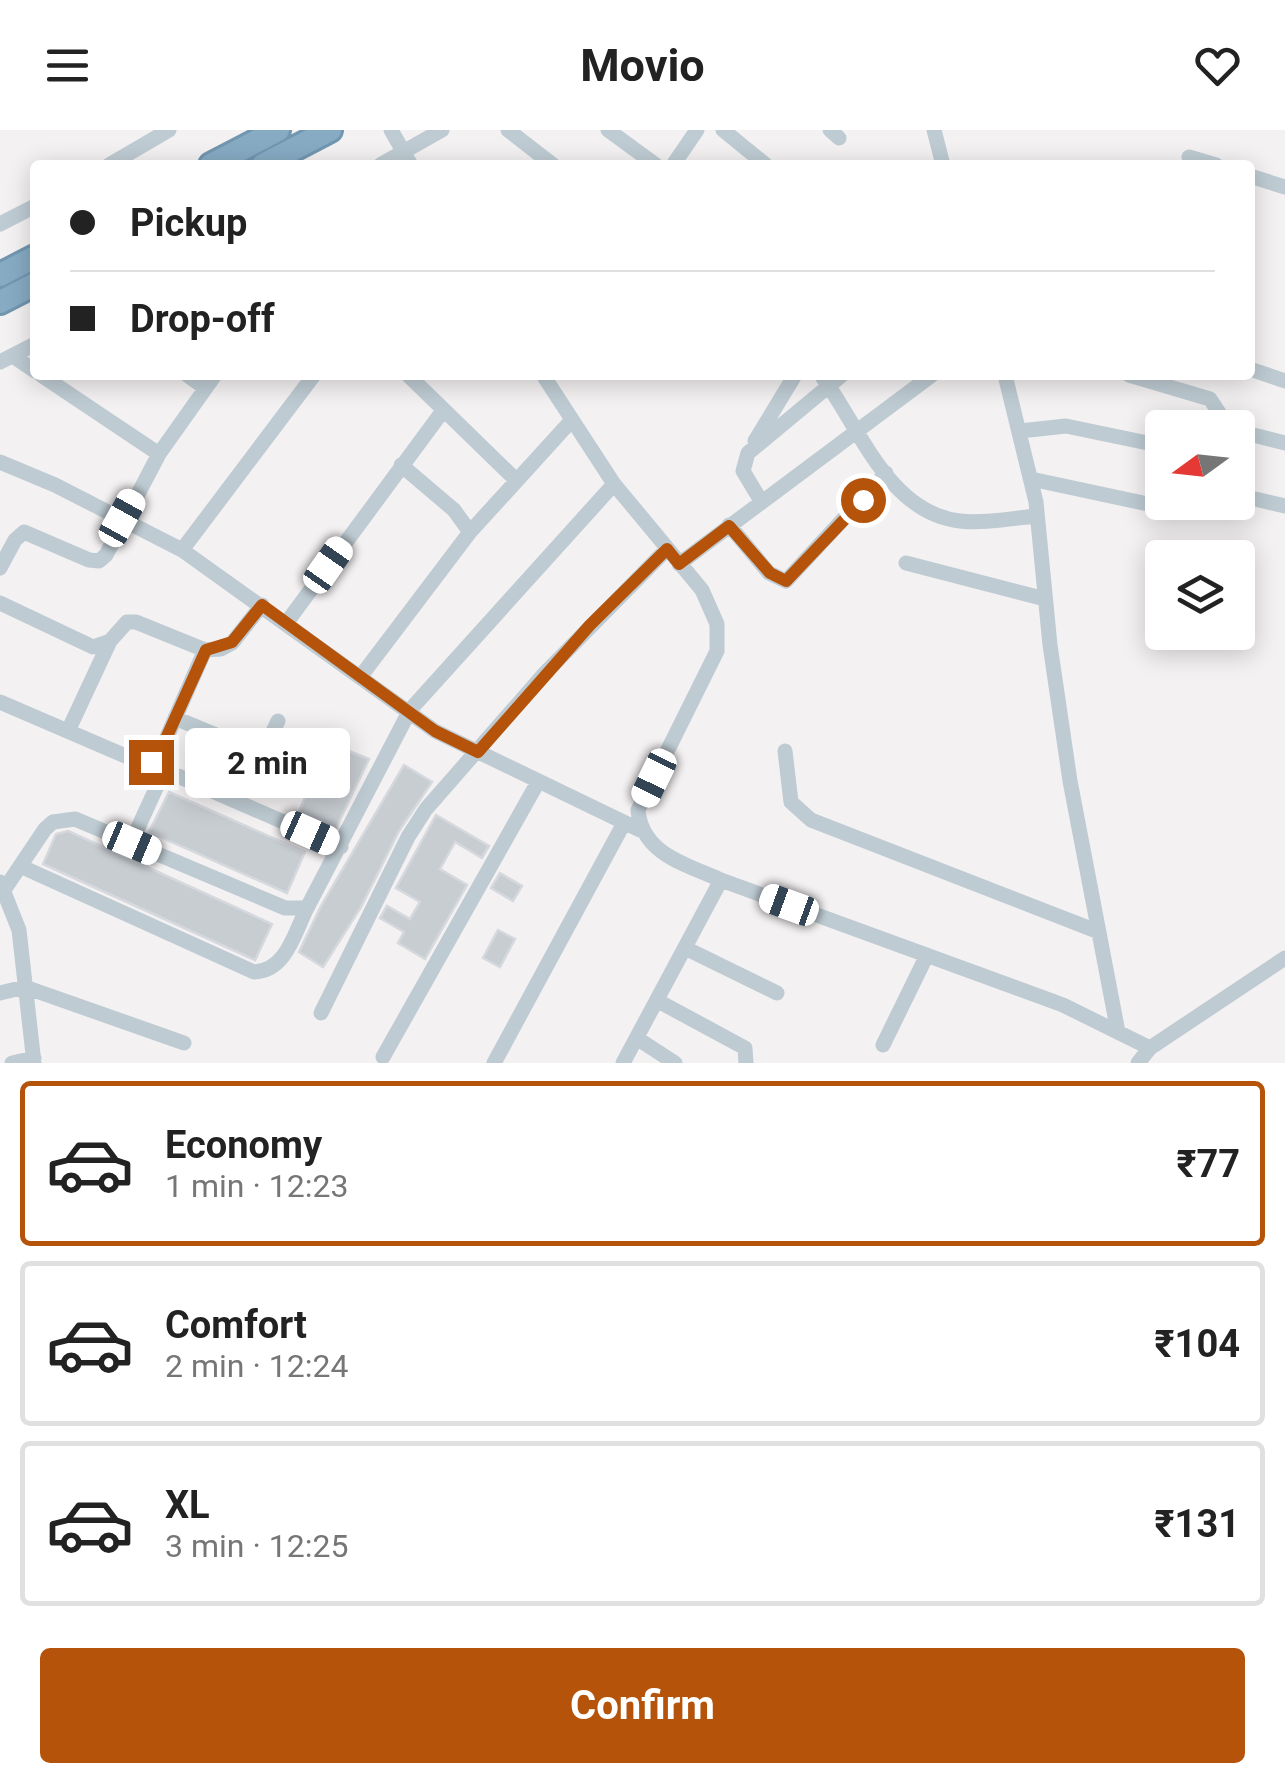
<!DOCTYPE html>
<html lang="en">
<head>
<meta charset="utf-8">
<style>
  :root { --surface:#fff; --page:#f2f2f2; --text:#222; --muted:#767676; --line:#e0e0e0; --accent:#b45309 }
  body { margin:0; font-family:Roboto,sans-serif; background:var(--page); color:var(--text); height:100vh; display:flex; flex-direction:column; font-size:38px; white-space:nowrap }
  * { box-sizing:border-box; margin:0 }
  p { font-size:32px; color:var(--muted) }
  .icon { flex:none; width:55px; height:55px; fill:none; stroke:currentColor; stroke-width:2; stroke-linecap:round; stroke-linejoin:round }
  .map { position:relative; height:933px; overflow:hidden }
  .panel { display:flex; flex-direction:column; background:var(--surface); flex:1 }
  .panel>* { flex:none }
  .guide { position:absolute; left:30px; top:30px; width:1225px; height:220px; border-radius:10px; box-shadow:0 5px 25px #0003; display:grid; align-content:center; height:220px; padding:0 40px; background:var(--surface) }
  .needle { width:65px; rotate:255deg }
  .buttons { position:absolute; left:1145px; top:280px; display:grid; gap:20px }
  .buttons a { display:grid; place-items:center; width:110px; height:110px; border-radius:10px; background:var(--surface); box-shadow:0 5px 25px #0003; font-size:50px }
  .end { position:absolute; width:45px; height:45px; margin:-22px; border:12px solid #b45309; background:#fff; box-shadow:0 0 0 5px #fff }
  .from { border-radius:50% }
  .bubble { position:absolute; height:70px; border-radius:10px; background:var(--surface); box-shadow:0 5px 25px #0003; font-size:32px; font-weight:700; line-height:70px; text-align:center }
  .car { position:absolute; width:30px; height:60px; margin:-30px -15px; border-radius:12px; box-shadow:0 0 8px 2px #0007; background:linear-gradient(#fff 24%,#345 0 40%,#fff 0 76%,#345 0 86%,#fff 0) }
  .guide b { display:flex; align-items:center; gap:35px; height:95px; font-size:38px }
  .guide b+b { border-top:2px solid var(--line) }
  .guide i { width:25px; height:25px; background:var(--text) }
  ul { padding:18px 0 0; list-style:none }
  li { display:flex; align-items:center; gap:30px; height:165px; margin:0 20px 15px; padding:0 20px; border:5px solid var(--line); border-radius:10px }
  li div { flex:1 }
  li b { display:block; font-size:38px }
  li em { font-style:normal; font-weight:700 }
  li.selected { border-color:var(--accent) }
  li>.icon { width:90px; height:90px; stroke-width:1.5 }
  .primary-button { display:flex; gap:20px; margin-top:auto; padding:20px 40px }
  .primary-button a { flex:1; height:115px; border-radius:10px; background:var(--accent); color:#fff; font-size:40px; font-weight:700; line-height:115px; text-align:center }
  header { display:flex; justify-content:space-between; align-items:center; height:130px; padding:0 40px; background:var(--surface); font-size:45px; font-weight:700 }
  .map>svg:first-child { display:block }
  .building { fill:#c8cdd2; stroke:#d5d8dd; stroke-width:2.5 }
  .lines { fill:none; stroke-linecap:round; stroke-linejoin:round }
  .highway-casing { stroke:#7196af; stroke-width:28 }
  .minor { stroke:#becbd2; stroke-width:15 }
  .highway { stroke:#86abc3; stroke-width:22 }
  .route { stroke:#b45309; stroke-width:12 }
</style>
</head>
<body>
<header><svg class="icon" aria-label="menu" viewBox="0 0 24 24"><path d="M4 6h16M4 12h16M4 18h16"/></svg>Movio<svg class="icon" aria-label="heart" viewBox="0 0 24 24"><path d="M12 20l-8-8c-3-5 5-10 8-4 3-6 11-1 8 4z"/></svg></header>
<div class="map">
<svg width="1285" height="933" viewBox="0 0 1285 933">
  <rect width="100%" height="100%" fill="#f4f1f2"/>
  <path class="building" d="M326 612 369 629 335 700 298 685Z
    M404 635 432 652 399 701 361 777 323 837 299 822 321 776Z
    M169 662 305 722 287 763 149 702Z
    M436 685 489 716 482 728 455 712 440 739 467 755 425 829 398 813 404 802 380 788 387 776 410 789 420 772 396 758Z
    M68 701 272 794 255 830 43 734 56 704Z
    M500 743 522 756 513 771 491 758Z
    M498 800 515 809 500 837 483 828Z"/>
  <g class="lines">
    <g class="highway-casing">
      <path id="highway" d="M211 35 278 0
        M263 35 330 0
        M0 145 35 127
        M0 172 35 154"/>
    </g>
    <path class="minor" d="M391 0 411 35
      M508 0 553 35
      M608 0 656 35
      M723 0 766 35
      M830 0 839 8
      M934 0 943 35
      M1189 27 1216 35
      M109 35 169 0
      M380 35 442 0
      M673 35 697 0
      M1250 46 1285 57
      M0 94 35 76
      M13 226 35 241
      M0 232 35 214
      M1250 239 1285 251
      M41 245 159 324
      M187 245 205 258
      M408 245 515 349
      M543 245 614 354 702 460 717 494V521L638 680C642 724 685 734 721 750L1063 875 1150 918
      M821 245C859 296 888 383 960 391 984 394 1013 388 1037 386
      M1005 245 1036 372 1050 515 1070 651 1118 902
      M1129 245 1210 269 1229 298
      M1020 301 1066 296 1162 316
      M1238 301 1285 313
      M755 311 795 245
      M0 332 55 355 182 420 435 601 640 700
      M401 335 454 380 470 402
      M1031 349 1148 374
      M1238 365 1285 376
      M761 371 743 341 748 323 842 245
      M729 395 769 443 786 451 886 343
      M182 420 314 245
      M906 433 1045 469
      M679 434 932 245
      M0 438 15 410 24 402 89 430 99 431 106 425 159 324 215 245
      M0 473 93 517 110 511 127 492H136L205 520 221 519 232 513 262 475
      M287 492 442 282
      M361 546 470 402 571 291
      M0 572 130 628 151 632 159 625 205 520
      M175 588 252 620 269 610 278 591
      M68 601 110 511
      M785 621 791 672 811 690 1099 802
      M131 713 158 654 178 646 341 717
      M20 736 254 842C286 841 294 804 307 778
      M0 752 19 800 34 933
      M6 757 45 699 53 692 75 689 285 778H307L410 580 614 354
      M685 818 777 863
      M0 863 25 857 184 913
      M658 871 745 918 746 933
      M321 883 408 707 426 679 545 543 667 419
      M638 909 675 933
      M883 915 927 825
      M383 927 538 652
      M12 933 34 928
      M494 933 624 693
      M623 933 721 750
      M1138 933 1150 918 1285 828"/>
    <use href="#highway" class="highway"/>
  </g>
  <g class="lines">
    <path class="route" d="M151 632 159 624 206 520 232 512 262 475 435 601 478 622 590 495 667 419 679 434 729 396 770 443 786 451 863 370"/>
  </g>
</svg>
<div class="buttons">
<a><svg class="needle" viewBox="-14 -14 28 28"><path d="M0-13l5 13h-10z" fill="#e53935"/><path d="M0 13l5-13h-10z" fill="#767676"/></svg></a>
<a><svg class="icon" aria-label="layers" viewBox="0 0 24 24"><path d="M12 4l9 5-9 5-9-5zM3 14l9 5 9-5"/></svg></a>
</div>
<i class="end from" style="left:863px;top:370px"></i>
<i class="end" style="left:151px;top:632px"></i>
<div class="bubble" style="left:185px;top:598px;width:165px">2 min</div>
<i class="car" style="left:122px;top:388px;rotate:29deg"></i>
<i class="car" style="left:328px;top:435px;rotate:35deg"></i>
<i class="car" style="left:654px;top:648px;rotate:206deg"></i>
<i class="car" style="left:310px;top:703px;rotate:114deg"></i>
<i class="car" style="left:132px;top:713px;rotate:113deg"></i>
<i class="car" style="left:789px;top:775px;rotate:290deg"></i>
<div class="guide">
<b><i class="from"></i>Pickup</b>
<b><i></i>Drop-off</b>
</div>
</div>
<section class="panel">
<ul>
<li class="selected"><svg class="icon" aria-label="car" viewBox="0 0 24 24"><path d="M5 17H2v-5l4-1 3-4h7l3 4 3 1v5h-3M9 17h6M6 11h13"/><circle cx="7" cy="17" r="2"/><circle cx="17" cy="17" r="2"/></svg><div><b>Economy</b><p>1 min · 12:23</p></div><em>₹77</em></li>
<li><svg class="icon" aria-label="car" viewBox="0 0 24 24"><path d="M5 17H2v-5l4-1 3-4h7l3 4 3 1v5h-3M9 17h6M6 11h13"/><circle cx="7" cy="17" r="2"/><circle cx="17" cy="17" r="2"/></svg><div><b>Comfort</b><p>2 min · 12:24</p></div><em>₹104</em></li>
<li><svg class="icon" aria-label="car" viewBox="0 0 24 24"><path d="M5 17H2v-5l4-1 3-4h7l3 4 3 1v5h-3M9 17h6M6 11h13"/><circle cx="7" cy="17" r="2"/><circle cx="17" cy="17" r="2"/></svg><div><b>XL</b><p>3 min · 12:25</p></div><em>₹131</em></li>
</ul>
<div class="primary-button"><a>Confirm</a></div>
</section>
</body>
</html>
